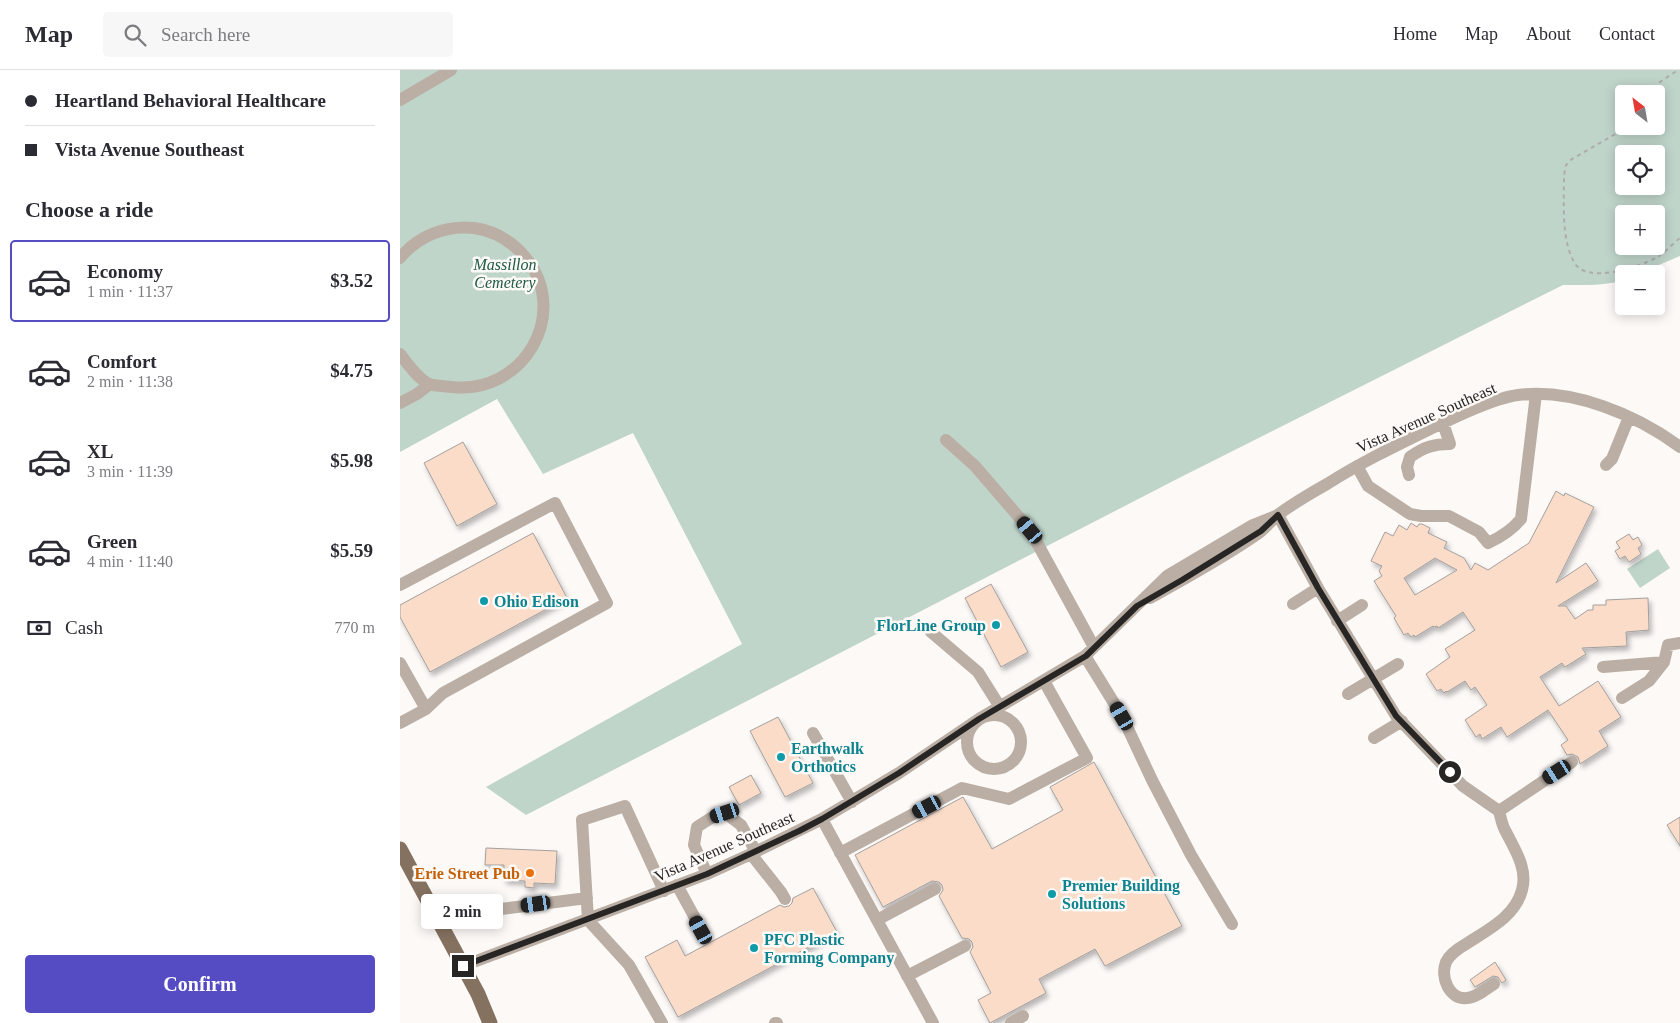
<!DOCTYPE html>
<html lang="en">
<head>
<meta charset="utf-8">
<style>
  :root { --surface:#fff; --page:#f7f7f7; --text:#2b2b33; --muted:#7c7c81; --line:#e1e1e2; --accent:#554bc2 }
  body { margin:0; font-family:Georgia,serif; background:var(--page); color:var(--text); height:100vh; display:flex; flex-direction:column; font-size:19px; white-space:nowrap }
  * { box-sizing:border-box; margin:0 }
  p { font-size:16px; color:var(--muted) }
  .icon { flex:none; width:28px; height:28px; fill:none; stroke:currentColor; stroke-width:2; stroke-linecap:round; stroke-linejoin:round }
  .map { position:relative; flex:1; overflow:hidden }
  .details { display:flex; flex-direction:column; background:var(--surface); width:400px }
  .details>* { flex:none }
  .banner { display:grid; align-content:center; height:110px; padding:0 25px; background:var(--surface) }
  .needle { width:32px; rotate:329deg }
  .buttons { position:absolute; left:1215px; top:15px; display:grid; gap:10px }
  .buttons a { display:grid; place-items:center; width:50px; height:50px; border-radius:5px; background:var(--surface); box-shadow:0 2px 12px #0003; font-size:25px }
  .end { position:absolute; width:22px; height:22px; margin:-11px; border:6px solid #272625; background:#fff; box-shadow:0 0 0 2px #fff }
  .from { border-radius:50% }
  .bubble { position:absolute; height:35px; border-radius:5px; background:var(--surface); box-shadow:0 2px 12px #0003; font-size:16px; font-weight:700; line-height:35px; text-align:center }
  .car { position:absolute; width:15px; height:30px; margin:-15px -8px; border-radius:6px; box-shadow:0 0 4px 1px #0007; background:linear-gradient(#222 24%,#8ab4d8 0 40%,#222 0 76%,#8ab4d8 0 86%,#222 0) }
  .banner b { display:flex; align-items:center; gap:18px; height:48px; font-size:19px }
  .banner b+b { border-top:1px solid var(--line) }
  .banner i { width:12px; height:12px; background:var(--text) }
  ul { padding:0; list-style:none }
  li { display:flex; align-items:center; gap:15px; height:82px; margin:0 10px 8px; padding:0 15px; border:2px solid transparent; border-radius:5px }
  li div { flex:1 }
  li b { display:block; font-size:19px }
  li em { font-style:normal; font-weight:700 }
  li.selected { border-color:var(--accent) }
  li>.icon { width:45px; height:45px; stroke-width:1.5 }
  h2 { padding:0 25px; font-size:22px; line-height:60px }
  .pay { display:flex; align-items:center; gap:12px; height:55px; padding:0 25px; font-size:19px }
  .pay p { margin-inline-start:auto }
  .button { display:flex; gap:10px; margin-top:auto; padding:10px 25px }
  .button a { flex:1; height:58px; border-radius:5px; background:var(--accent); color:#fff; font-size:20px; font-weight:700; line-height:58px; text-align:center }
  header { display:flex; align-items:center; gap:30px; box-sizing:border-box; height:70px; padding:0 25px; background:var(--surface); border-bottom:1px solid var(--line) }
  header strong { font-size:24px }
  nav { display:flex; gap:28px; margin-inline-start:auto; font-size:18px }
  .search { width:350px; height:45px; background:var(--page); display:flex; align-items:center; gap:12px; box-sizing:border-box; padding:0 18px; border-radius:5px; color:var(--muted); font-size:19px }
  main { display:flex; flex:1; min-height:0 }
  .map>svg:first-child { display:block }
  .green { fill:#c0d5ca; fill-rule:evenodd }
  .building { fill:#fadcc9; stroke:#a3a09e; fill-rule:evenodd; filter:url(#shadow) }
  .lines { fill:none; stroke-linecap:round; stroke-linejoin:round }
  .path { stroke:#aeacaa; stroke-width:2; stroke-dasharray:4 4; stroke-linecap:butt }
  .minor { stroke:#bbafa5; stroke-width:12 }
  .major { stroke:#857160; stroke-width:15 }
  .route { stroke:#272625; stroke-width:6 }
  .culture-dot { fill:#0f9aa8; stroke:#fcf9f7; stroke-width:2 }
  .food-dot { fill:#e8710a; stroke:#fcf9f7; stroke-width:2 }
  .labels { text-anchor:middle; stroke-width:5; stroke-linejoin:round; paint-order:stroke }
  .park-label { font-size:16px; font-style:italic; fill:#205b44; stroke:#fcf9f7 }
  .street-label { font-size:16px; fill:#272625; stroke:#fcf9f7 }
  .culture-label { font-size:16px; font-weight:bold; fill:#0d838f; stroke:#fcf9f7; text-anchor:start }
  .food-label { font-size:16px; font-weight:bold; fill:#c56008; stroke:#fcf9f7; text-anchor:end }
</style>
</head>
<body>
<header>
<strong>Map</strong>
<div class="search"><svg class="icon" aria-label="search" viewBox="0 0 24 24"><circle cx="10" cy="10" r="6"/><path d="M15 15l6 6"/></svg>Search here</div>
<nav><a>Home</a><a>Map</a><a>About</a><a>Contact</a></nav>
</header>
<main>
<section class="details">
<div class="banner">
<b><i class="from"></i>Heartland Behavioral Healthcare</b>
<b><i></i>Vista Avenue Southeast</b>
</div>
<h2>Choose a ride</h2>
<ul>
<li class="selected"><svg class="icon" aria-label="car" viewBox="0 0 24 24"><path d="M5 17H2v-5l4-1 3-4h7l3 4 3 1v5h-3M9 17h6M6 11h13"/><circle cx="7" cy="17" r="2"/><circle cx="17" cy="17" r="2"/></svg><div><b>Economy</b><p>1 min · 11:37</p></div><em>$3.52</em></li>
<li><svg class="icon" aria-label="car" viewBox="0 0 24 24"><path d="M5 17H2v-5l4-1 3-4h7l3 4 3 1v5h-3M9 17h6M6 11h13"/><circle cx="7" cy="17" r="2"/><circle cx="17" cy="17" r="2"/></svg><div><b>Comfort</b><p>2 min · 11:38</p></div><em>$4.75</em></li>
<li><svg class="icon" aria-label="car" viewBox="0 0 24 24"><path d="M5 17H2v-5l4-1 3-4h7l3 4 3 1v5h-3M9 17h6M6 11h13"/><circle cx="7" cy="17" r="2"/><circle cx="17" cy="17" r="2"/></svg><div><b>XL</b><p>3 min · 11:39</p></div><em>$5.98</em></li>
<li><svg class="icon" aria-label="car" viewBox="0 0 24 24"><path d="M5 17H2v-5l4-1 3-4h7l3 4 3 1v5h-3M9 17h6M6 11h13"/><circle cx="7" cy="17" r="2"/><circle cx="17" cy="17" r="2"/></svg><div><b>Green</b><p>4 min · 11:40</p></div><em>$5.59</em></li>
</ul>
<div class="pay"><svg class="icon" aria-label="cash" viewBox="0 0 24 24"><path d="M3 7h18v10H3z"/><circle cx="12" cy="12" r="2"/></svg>Cash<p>770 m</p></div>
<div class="button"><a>Confirm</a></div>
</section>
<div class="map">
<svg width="1280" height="953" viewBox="0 0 1280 953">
  <defs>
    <filter id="shadow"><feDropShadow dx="2.5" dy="4" stdDeviation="2.5" flood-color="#0004"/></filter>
  </defs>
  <rect width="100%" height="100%" fill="#fcf9f7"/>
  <path class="green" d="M0 0H1280V186L1238 204H1224V210C1204 216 1183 215 1163 215L779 408 126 745 86 717 342 574 233 363 143 404 97 329 0 382ZM1224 24H1256V56H1224ZM1224 84H1256V116H1224ZM1224 144H1256V176H1224Z
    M1258 479 1270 498 1240 518 1227 499Z"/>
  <path class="building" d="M63 372 97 434 57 456 24 393Z
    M1156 421 1164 426 1165 423 1194 437 1156 513 1186 493 1198 511 1158 536H1166L1175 549 1188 540H1193V535H1206V530L1248 528 1249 560 1226 562 1227 576 1182 578 1186 584 1165 597 1162 593 1140 607 1159 636 1198 611 1221 647 1199 661 1208 676 1180 694 1178 687 1172 684 1167 685 1161 675 1168 670 1148 640 1107 667 1101 657 1082 669 1080 664 1076 667 1065 650 1087 635 1075 617 1071 620 1065 611 1047 622 1046 621 1044 623 1041 619 1037 621 1026 604 1050 587 1045 579 1075 560 1063 542 1038 558 1037 556 1034 557 1033 556 1015 567 1014 565 1011 567 1008 563 1004 565 994 548 996 546 974 511 982 506 979 501 982 496 971 491 985 462 993 466 999 455 1007 460 1011 453 1017 457 1019 454H1022L1030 458 1028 463 1047 472 1044 478 1064 488 1071 500 1075 493 1088 500 1129 473ZM1035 488 1057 500 1015 525 1004 508Z
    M133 463 167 528 30 602 0 547V535Z
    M1229 464 1233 470 1238 467 1242 475 1238 478 1241 484 1229 492 1225 486 1220 489 1215 481 1220 478 1216 472Z
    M591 514 628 582 601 597 565 528Z
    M378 647 413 713 385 727 350 661Z
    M694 692 782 856 705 896 695 879 639 909 646 923 590 953 578 930 591 923 570 882 573 877 572 872 569 869 562 868 539 826 543 820 542 815 539 812 532 811 483 837 455 785 563 727 592 779 663 740 650 717Z
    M351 705 361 723 339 735 329 717Z
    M1280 747V776L1267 755Z
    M86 778 157 781 155 814 134 813V818L125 817V811L104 810V795H85Z
    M413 818 437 862 278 947 245 887 277 870 285 886 380 835 384 837 389 836 392 833 393 828Z
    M1095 892 1106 910 1102 913 1098 907 1093 906 1075 917 1070 910Z"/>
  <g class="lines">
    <path class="path" d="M1248 24 1257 14 1278 0
      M1229 56 1172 89 1166 95 1164 105C1164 131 1161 169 1174 192 1186 215 1238 197 1256 188 1265 183 1272 174 1280 168"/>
    <path class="minor" d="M0 30 51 0
      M0 188C18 166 45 155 74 158 95 161 112 171 126 188 171 244 123 325 52 317 45 316 35 316 29 314 17 308 8 294 0 284
      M0 333 17 324 30 314
      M546 370 575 396 630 460 694 577
      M1206 395 1212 389 1229 347
      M957 396 968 416 1010 444 1021 446H1049L1079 462 1088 473C1101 467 1112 460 1121 449L1136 324
      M1009 405 1007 397 1010 387C1024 377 1034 374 1050 374L1043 353
      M878 445 918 518 996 646 1063 716 1099 741
      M0 515 155 433 207 533 43 623 26 639
      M750 528C787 507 825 487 860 462 867 457 872 449 879 444 894 433 911 423 927 414 960 393 995 376 1030 359 1053 348 1094 328 1118 325 1173 318 1237 345 1280 377
      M893 534 918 518
      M937 551 962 535
      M531 562 578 602 600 637
      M685 586 722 646 752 710 791 785 832 854
      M0 593 26 639 0 653
      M1203 597 1264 592 1268 575 1280 573
      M948 624 998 594
      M1222 628 1249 611 1264 592
      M567 672a27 27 0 1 1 54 0a27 27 0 1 1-54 0Z
      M413 663 452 732
      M974 668 1002 651
      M422 749 533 953
      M440 783 562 718 609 729 687 688 644 611
      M351 784 381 822 385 829
      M307 804 294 775 297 757 311 748 325 743 341 755 356 782
      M277 815 301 859
      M477 850 535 819
      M40 854 101 839 187 828
      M63 896 307 804 351 784 422 749 499 703 579 649 685 586 767 506 853 455 878 445
      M507 906 565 876
      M1094 914C1087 918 1076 928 1067 928 1049 930 1040 907 1046 892 1050 884 1059 878 1066 874 1087 860 1115 847 1122 820 1128 799 1115 780 1106 762 1102 756 1101 748 1099 741L1172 692
      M262 953 229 895 188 850 182 750 225 736 264 821
      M375 953H377
      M611 953 623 946"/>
    <path class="major" d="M0 779 78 924 90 953"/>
  </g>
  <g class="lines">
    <path class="route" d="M63 896 307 804 399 761 422 749 499 703 579 649 686 586 737 536 782 510 861 461 878 445 918 518 996 646 1050 702"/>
  </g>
  <g class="culture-dot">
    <circle cx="84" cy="531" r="5"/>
    <circle cx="596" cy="555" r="5"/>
    <circle cx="381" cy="687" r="5"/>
    <circle cx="652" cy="824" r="5"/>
    <circle cx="354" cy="878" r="5"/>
  </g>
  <circle class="food-dot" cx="130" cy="803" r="5"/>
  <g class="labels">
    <g class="park-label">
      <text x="105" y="200">Massillon<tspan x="105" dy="18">Cemetery</tspan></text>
    </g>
    <g class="street-label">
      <text transform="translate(1026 347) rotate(-24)" y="6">Vista Avenue Southeast</text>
      <text transform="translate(324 776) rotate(-24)" y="6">Vista Avenue Southeast</text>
    </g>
    <g class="culture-label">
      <text x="94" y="537">Ohio Edison</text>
      <text x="586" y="561" text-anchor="end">FlorLine Group</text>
      <text x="391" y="684">Earthwalk<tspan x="391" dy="18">Orthotics</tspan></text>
      <text x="662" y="821">Premier Building<tspan x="662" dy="18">Solutions</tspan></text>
      <text x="364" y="875">PFC Plastic<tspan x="364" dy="18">Forming Company</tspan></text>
    </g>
    <g class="food-label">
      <text x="120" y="809">Erie Street Pub</text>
    </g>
  </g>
</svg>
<div class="buttons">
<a><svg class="needle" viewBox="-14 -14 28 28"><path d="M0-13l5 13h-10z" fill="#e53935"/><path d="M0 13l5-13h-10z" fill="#7c7c81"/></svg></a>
<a><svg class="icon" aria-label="locate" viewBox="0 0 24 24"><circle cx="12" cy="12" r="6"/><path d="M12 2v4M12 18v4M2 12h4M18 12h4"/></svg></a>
<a>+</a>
<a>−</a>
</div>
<i class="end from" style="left:1050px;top:702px"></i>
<i class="end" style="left:63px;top:896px"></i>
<div class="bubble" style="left:21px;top:824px;width:82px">2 min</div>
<i class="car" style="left:630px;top:460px;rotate:320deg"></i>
<i class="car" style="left:722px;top:646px;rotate:330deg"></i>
<i class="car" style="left:1157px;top:702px;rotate:237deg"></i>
<i class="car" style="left:527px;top:737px;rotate:242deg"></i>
<i class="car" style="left:325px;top:743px;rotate:252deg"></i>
<i class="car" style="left:136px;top:834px;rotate:262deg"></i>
<i class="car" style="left:301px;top:860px;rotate:331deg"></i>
</div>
</main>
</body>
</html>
